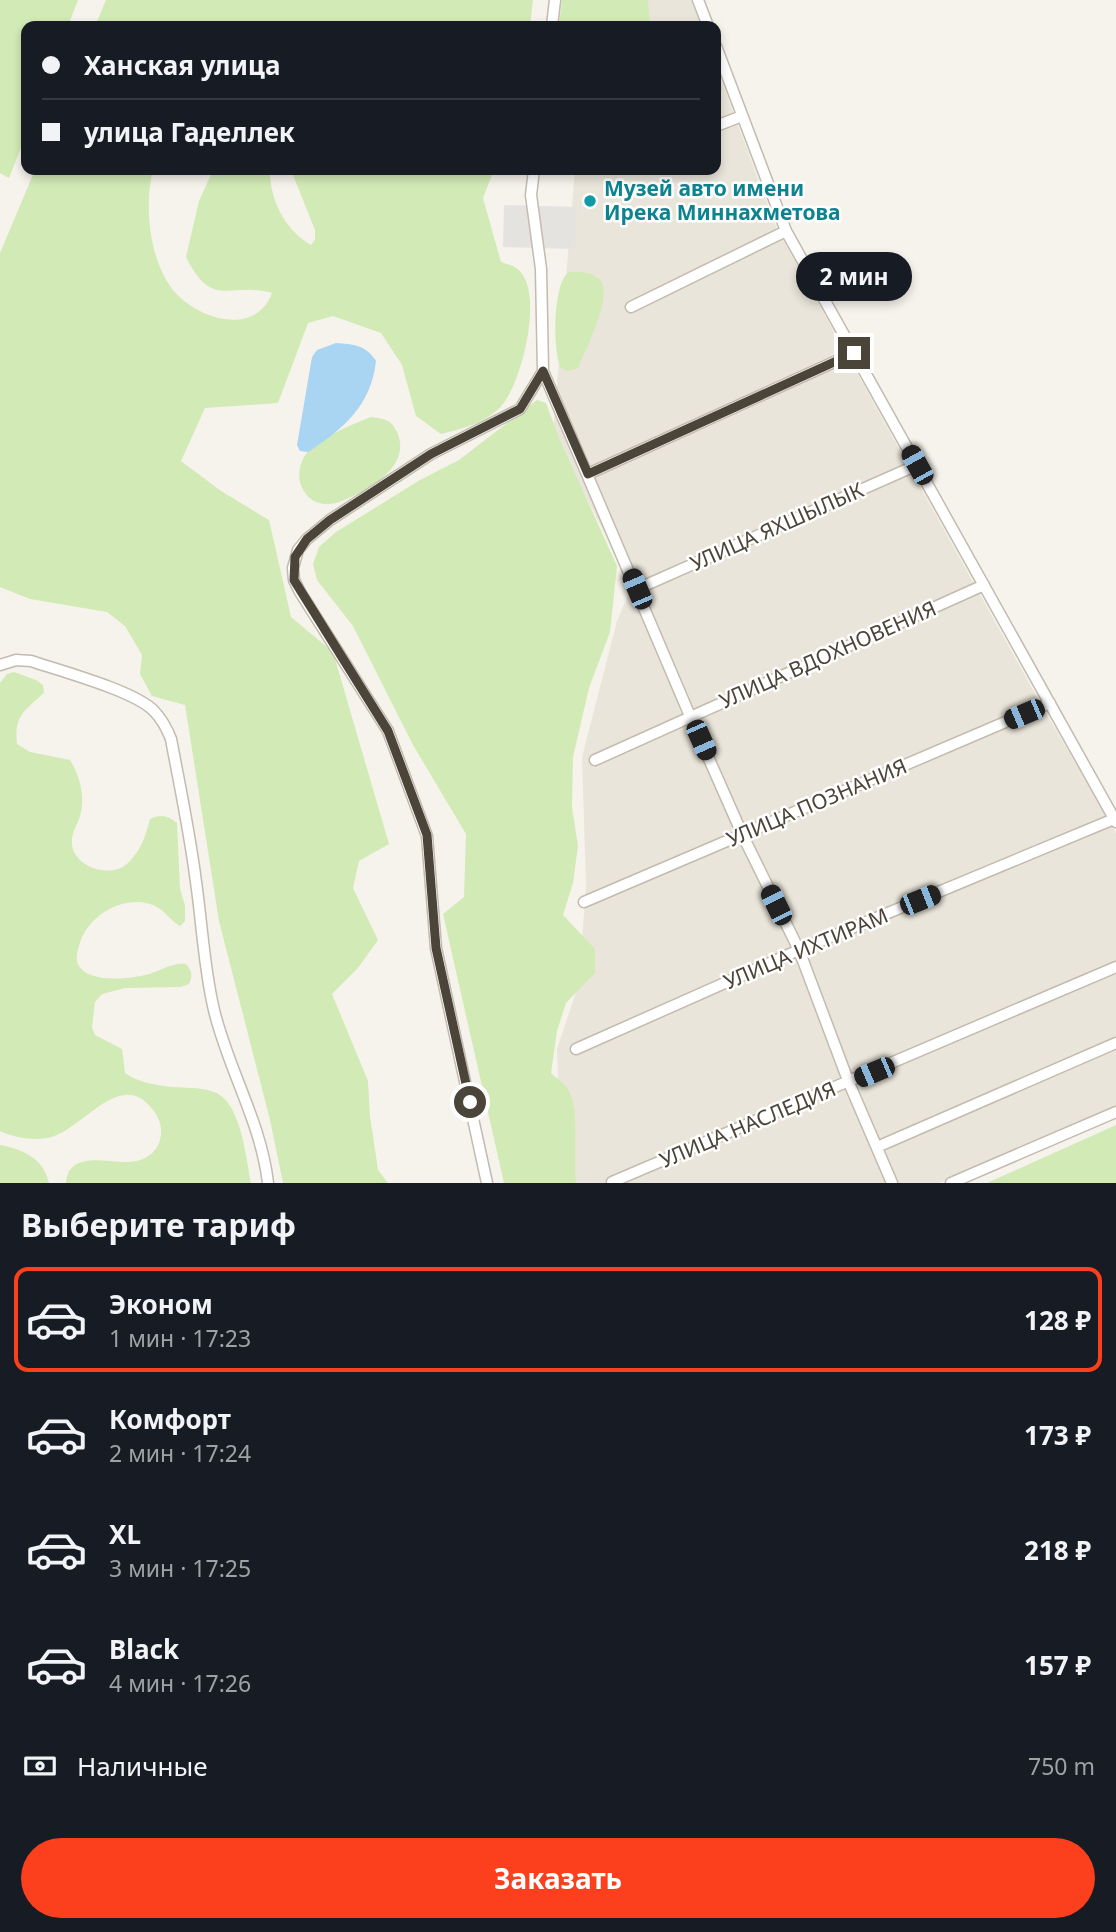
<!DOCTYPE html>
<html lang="ru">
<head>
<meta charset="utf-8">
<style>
  :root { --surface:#171b24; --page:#242831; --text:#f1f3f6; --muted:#9ea1a6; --line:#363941; --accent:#fc3f1d }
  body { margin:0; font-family:"Noto Sans",sans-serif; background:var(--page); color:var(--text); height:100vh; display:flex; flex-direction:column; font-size:26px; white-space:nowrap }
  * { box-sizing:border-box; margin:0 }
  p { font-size:23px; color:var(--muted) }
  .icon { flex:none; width:38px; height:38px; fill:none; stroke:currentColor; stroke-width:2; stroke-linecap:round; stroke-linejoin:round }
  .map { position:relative; height:1183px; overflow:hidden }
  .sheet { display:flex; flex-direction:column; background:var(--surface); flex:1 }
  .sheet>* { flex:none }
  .top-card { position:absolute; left:21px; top:21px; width:700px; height:154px; border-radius:14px; box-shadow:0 4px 10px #0003; display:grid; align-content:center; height:154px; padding:0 21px; background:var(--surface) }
  .end { position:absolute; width:32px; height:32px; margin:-16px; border:9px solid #4b4439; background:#fff; box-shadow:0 0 0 4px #fff }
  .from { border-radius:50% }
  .bubble { position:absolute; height:49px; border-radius:24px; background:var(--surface); box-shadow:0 4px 10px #0003; font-size:23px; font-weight:700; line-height:49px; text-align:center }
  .car { position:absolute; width:21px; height:42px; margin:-21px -10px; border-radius:9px; box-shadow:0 0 5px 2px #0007; background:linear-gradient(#222 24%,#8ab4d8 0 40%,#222 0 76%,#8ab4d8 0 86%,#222 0) }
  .top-card b { display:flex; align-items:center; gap:24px; height:66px; font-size:26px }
  .top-card b+b { border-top:2px solid var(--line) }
  .top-card i { width:18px; height:18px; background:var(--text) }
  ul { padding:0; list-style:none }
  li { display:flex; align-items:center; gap:21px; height:105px; margin:0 14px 10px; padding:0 7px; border:4px solid transparent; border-radius:14px }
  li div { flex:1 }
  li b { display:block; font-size:26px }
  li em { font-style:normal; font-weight:700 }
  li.active { border-color:var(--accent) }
  li>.icon { width:63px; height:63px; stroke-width:1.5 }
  h2 { padding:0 21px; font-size:32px; line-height:84px }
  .pay { display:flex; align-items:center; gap:18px; height:77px; padding:0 21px; font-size:26px }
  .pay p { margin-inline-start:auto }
  .action { display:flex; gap:14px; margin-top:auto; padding:14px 21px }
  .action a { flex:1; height:80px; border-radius:42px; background:var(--accent); color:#fff; font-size:28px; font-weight:700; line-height:80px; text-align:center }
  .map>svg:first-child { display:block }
  .residential { fill:#eae5da }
  .green { fill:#d2eab5 }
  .parking { fill:#e5e3e0 }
  .water { fill:#a9d4f2 }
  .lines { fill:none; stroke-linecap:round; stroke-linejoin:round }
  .minor-casing { stroke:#c2bbae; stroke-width:13 }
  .minor { stroke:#fff; stroke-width:10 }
  .route { stroke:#4b4439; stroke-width:9 }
  .culture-dot { fill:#0f9aa8; stroke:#fff; stroke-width:2.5 }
  .labels { text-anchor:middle; stroke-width:5; stroke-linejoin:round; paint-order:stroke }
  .culture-label { font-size:21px; font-weight:bold; fill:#0d838f; stroke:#fff; text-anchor:start }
  .street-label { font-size:21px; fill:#4b4439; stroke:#fff }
</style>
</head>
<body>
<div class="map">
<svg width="1116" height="1183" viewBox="0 0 1116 1183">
  <rect width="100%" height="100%" fill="#f6f3ec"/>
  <path class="residential" d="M590 0H691L701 26H587Z
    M716 66 776 227 1038 699 1116 833V1108L939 1183H564L561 1177 557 1049 579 983 586 885 582 757 617 621 632 586 553 433 575 170H716Z"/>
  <path class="green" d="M0 0H78L68 26H26V135L9 178 0 173Z
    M106 0H533L530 26H292L284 24 268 26H95Z
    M562 0H648L650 26H559Z
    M35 170H153C144 205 149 255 170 286 192 318 255 339 272 293 229 281 213 311 186 257L199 201 213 170H270C270 200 284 229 311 245L315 239V230L291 170H494L483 198 501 262C506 264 512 265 516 268 546 287 522 381 503 404 487 423 464 428 441 434L416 416 402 365 381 333 333 316 308 323 278 403 205 408 181 461 221 491 269 520 291 617 333 652 389 844 359 861 353 888 378 940 358 968 332 994 368 1081 370 1116 378 1170 388 1183H283L270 1120 219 921 185 705 152 696 140 674 142 655 125 626 107 612 30 599 0 587V253Z
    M569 272C579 272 592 271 600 280 614 296 585 350 578 368L568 371 561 368C552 353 553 281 569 272Z
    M537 400 546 403 559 438 617 566 610 632 589 688 573 757 572 807 578 846 573 883 563 915 595 949V973L566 1003 557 1031 551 1073C556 1078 564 1083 568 1089 580 1108 573 1159 576 1183H504L443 914 464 897 466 834 413 745 353 626 317 580 313 564 319 547 336 532 420 480 459 460Z
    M371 417C384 419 391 419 397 432 413 467 366 492 339 502 308 513 288 479 306 454 318 438 353 424 371 417Z
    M14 672 36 680 43 685 44 693C24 711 14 716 17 744L30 752 70 760C79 774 85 795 81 812 79 824 71 831 72 844 74 868 112 879 128 863 142 849 145 837 150 819 160 814 168 815 177 823L180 889 185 906V921L180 926C168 919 164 908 150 904 121 895 86 917 79 946 77 953 75 959 79 966 89 983 129 979 145 975 160 972 171 962 186 964 192 971 193 976 189 984L181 987 125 988 102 994 95 1002 92 1027 95 1035 122 1049 125 1073C137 1082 156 1085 171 1087 185 1088 202 1087 214 1092 241 1101 246 1158 251 1183H66C68 1153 101 1161 122 1162 139 1163 155 1157 160 1140 163 1129 160 1119 153 1110 120 1065 81 1133 47 1138 33 1141 12 1137 0 1131V683L7 674Z
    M1116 1125V1183H987Z
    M0 1145C23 1149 44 1159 49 1183H0Z"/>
  <path class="parking" d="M504 205 577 207 575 249 503 247Z"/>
  <path class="water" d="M336 343C353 344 366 345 376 361 371 406 343 429 308 452L300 451 297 445 312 357 317 350Z"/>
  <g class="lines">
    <g class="minor-casing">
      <path id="minor" d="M698 0 708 26
        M552 26 555 0
        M716 46 786 231 1116 822
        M716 126 742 116
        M631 307 786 231
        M543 371 690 716 743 836 799 950 849 1083 892 1183
        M588 474 854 353
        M637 589 917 465
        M0 665 16 660 31 661C61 671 135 691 154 711 162 719 167 729 171 739 180 787 190 834 196 882 202 923 204 969 214 1010 228 1069 261 1122 268 1183
        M595 760 984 585
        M584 902 1050 703
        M576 1049 799 950 1114 819
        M877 1147 1116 1043
        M612 1182 1116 967
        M487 1183 436 948 427 836 388 731 300 592 294 580 293 568 298 550 307 539 330 520 431 454 520 409 543 371 541 269 531 195 534 170
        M951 1183 1116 1112"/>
    </g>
    <use href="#minor" class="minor"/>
  </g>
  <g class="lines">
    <path class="route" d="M470 1102 436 948 427 835 388 731 294 580 295 557 307 539 330 520 431 454 520 409 543 371 588 474 854 353"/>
  </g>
  <circle class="culture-dot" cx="590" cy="201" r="7"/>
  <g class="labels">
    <g class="culture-label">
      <text x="604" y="196">Музей авто имени<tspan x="604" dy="24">Ирека Миннахметова</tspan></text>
    </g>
    <g class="street-label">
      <text transform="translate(777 527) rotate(-24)" y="7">УЛИЦА ЯХШЫЛЫК</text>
      <text transform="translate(828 655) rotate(-24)" y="7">УЛИЦА ВДОХНОВЕНИЯ</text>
      <text transform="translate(817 803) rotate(-23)" y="7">УЛИЦА ПОЗНАНИЯ</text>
      <text transform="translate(806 949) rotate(-23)" y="7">УЛИЦА ИХТИРАМ</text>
      <text transform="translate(748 1125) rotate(-23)" y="7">УЛИЦА НАСЛЕДИЯ</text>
    </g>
  </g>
</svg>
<i class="end from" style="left:470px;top:1102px"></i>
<i class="end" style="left:854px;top:353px"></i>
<div class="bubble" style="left:796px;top:252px;width:116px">2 мин</div>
<i class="car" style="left:917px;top:465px;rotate:331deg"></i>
<i class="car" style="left:637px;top:589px;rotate:337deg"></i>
<i class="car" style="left:1024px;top:714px;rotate:247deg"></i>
<i class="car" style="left:701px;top:740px;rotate:156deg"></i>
<i class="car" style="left:920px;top:900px;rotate:68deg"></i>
<i class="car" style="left:776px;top:905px;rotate:334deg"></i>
<i class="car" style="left:874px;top:1072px;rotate:247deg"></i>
<div class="top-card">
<b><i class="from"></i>Ханская улица</b>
<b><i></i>улица Гаделлек</b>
</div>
</div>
<section class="sheet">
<h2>Выберите тариф</h2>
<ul>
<li class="active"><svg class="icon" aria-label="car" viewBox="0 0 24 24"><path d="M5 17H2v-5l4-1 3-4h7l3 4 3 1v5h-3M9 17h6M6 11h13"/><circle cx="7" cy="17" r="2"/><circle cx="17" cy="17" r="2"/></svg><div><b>Эконом</b><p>1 мин · 17:23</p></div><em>128 ₽</em></li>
<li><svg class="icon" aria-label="car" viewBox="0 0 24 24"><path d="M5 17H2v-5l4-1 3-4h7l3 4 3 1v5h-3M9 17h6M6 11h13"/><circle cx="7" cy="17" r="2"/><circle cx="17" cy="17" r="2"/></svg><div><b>Комфорт</b><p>2 мин · 17:24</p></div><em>173 ₽</em></li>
<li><svg class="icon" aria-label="car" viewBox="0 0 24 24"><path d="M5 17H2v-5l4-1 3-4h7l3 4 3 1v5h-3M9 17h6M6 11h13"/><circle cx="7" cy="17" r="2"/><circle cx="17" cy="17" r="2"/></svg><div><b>XL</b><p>3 мин · 17:25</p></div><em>218 ₽</em></li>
<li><svg class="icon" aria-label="car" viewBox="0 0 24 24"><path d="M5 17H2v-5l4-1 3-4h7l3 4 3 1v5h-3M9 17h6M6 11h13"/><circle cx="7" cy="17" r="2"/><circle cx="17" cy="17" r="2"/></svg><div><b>Black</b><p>4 мин · 17:26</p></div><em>157 ₽</em></li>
</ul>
<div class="pay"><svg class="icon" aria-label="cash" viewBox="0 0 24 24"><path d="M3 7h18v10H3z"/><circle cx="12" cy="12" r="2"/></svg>Наличные<p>750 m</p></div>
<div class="action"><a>Заказать</a></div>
</section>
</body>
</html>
